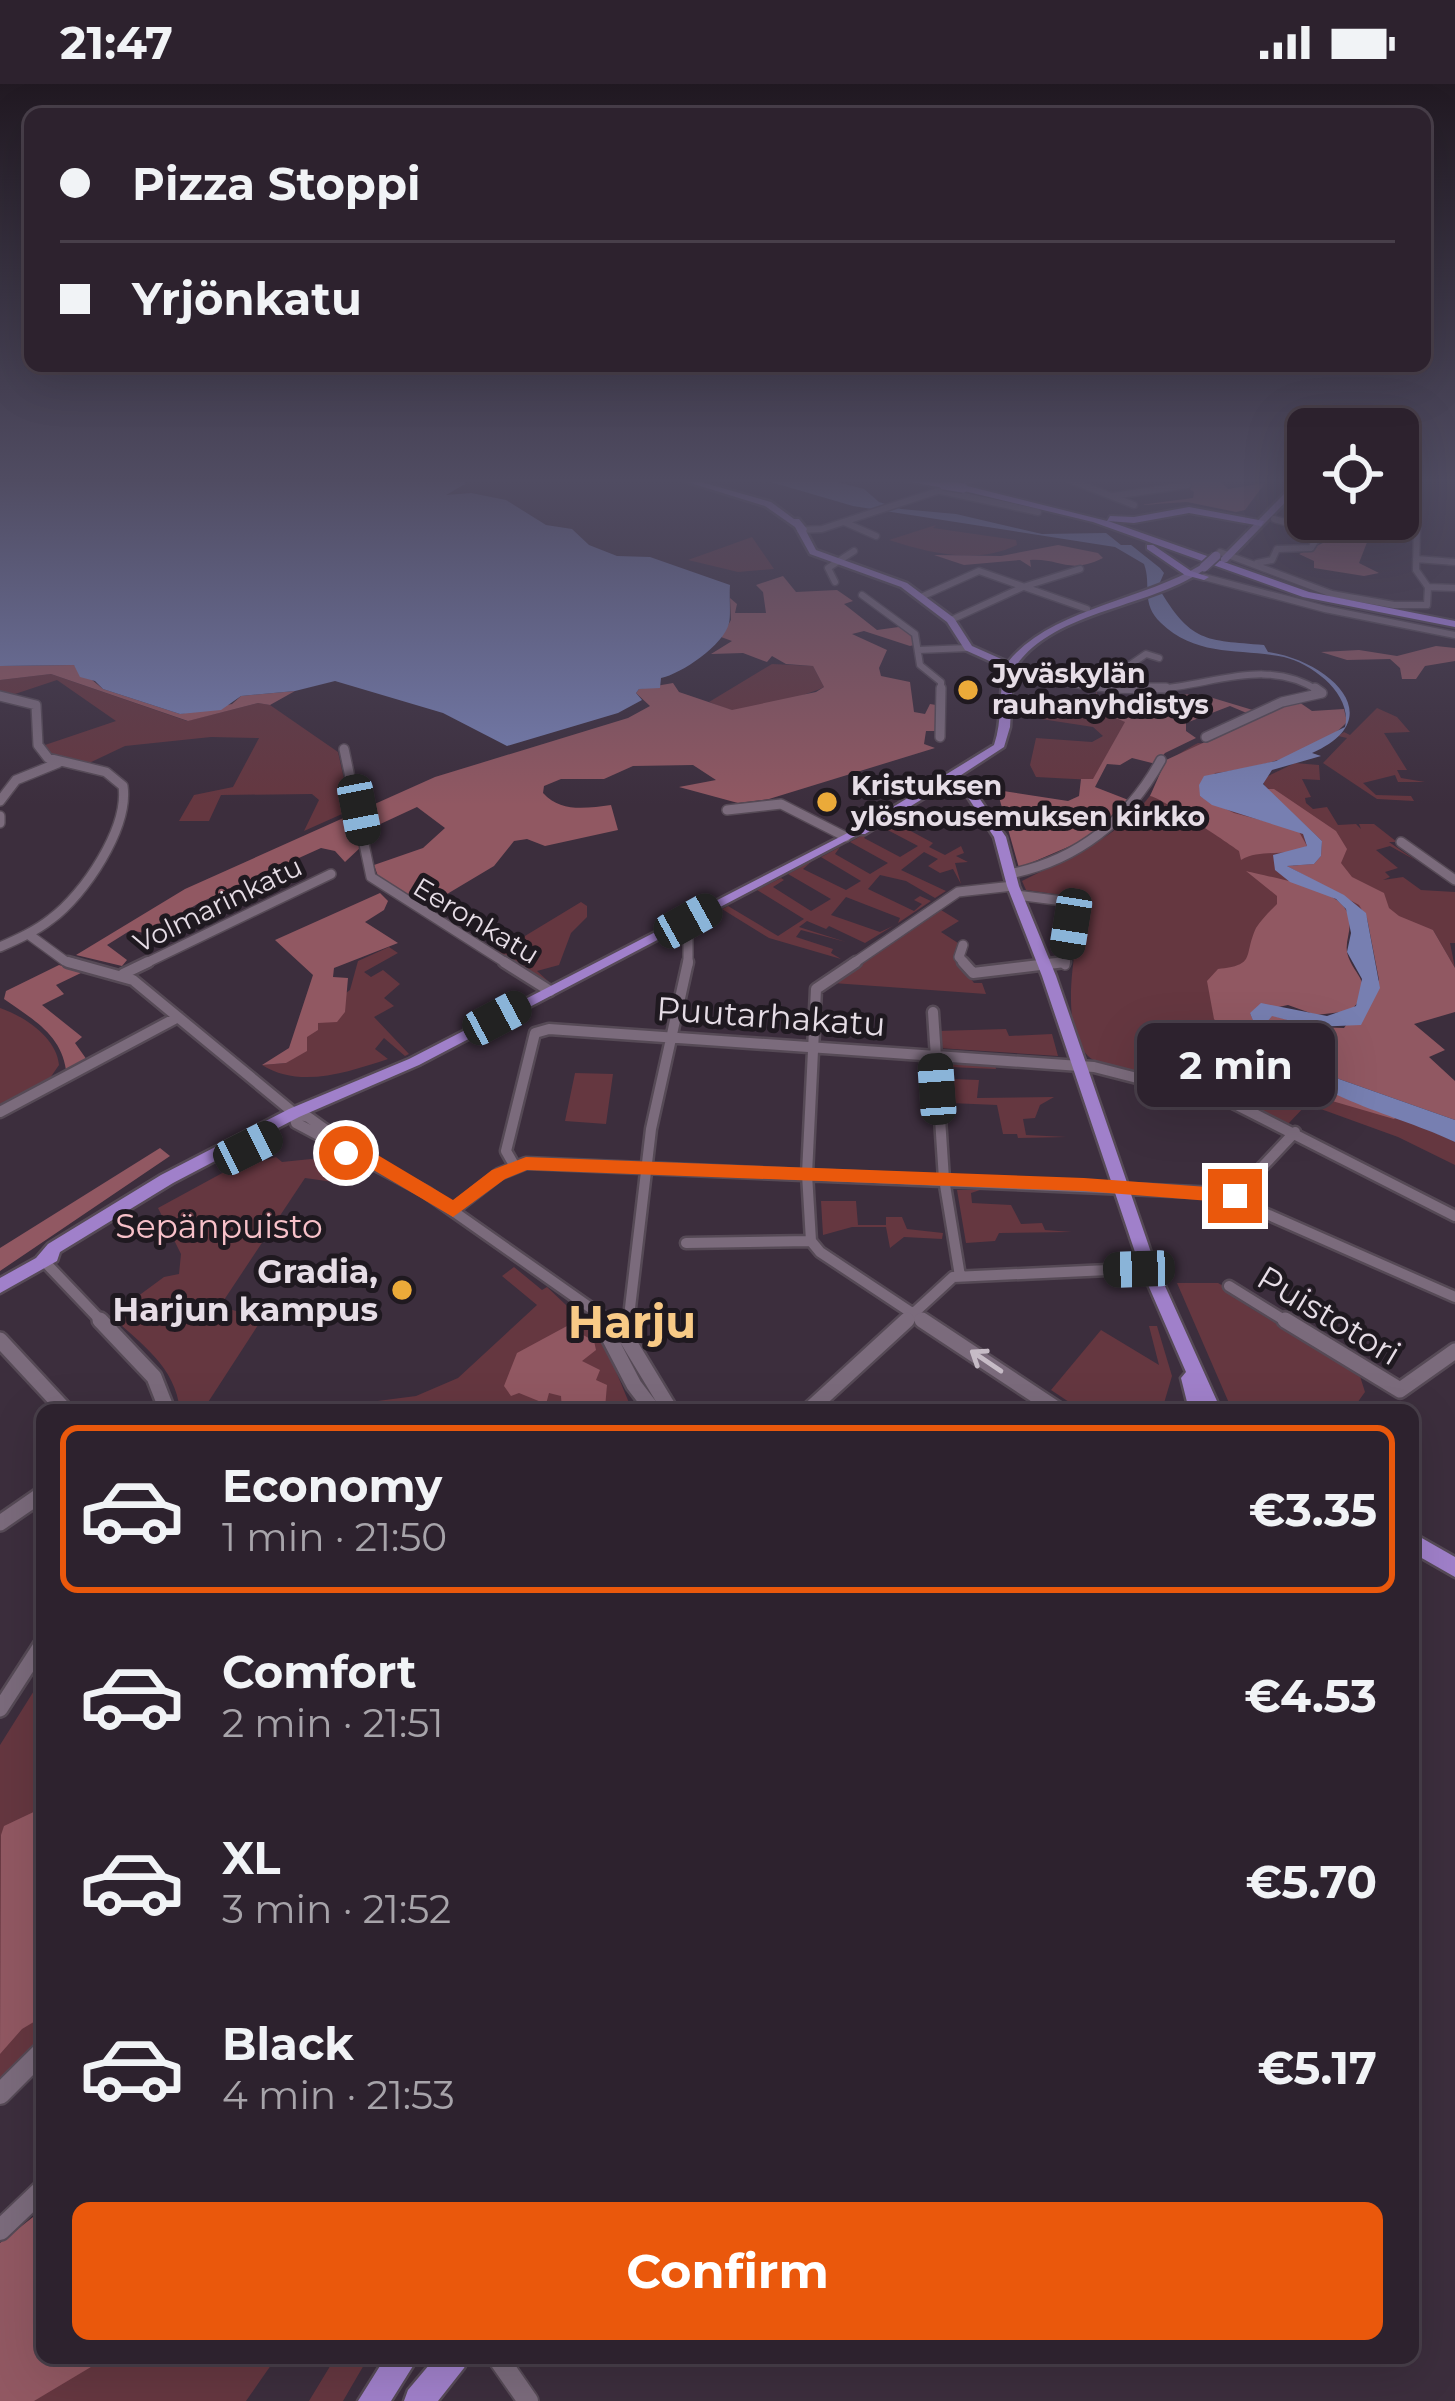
<!DOCTYPE html>
<html lang="en">
<head>
<meta charset="utf-8">
<style>
  :root { --surface:#2d222e; --page:#352a36; --text:#f1f3f6; --muted:#a7a4aa; --line:#483f4a; --accent:#ea580c }
  body { margin:0; font-family:Montserrat,sans-serif; background:var(--page); color:var(--text); height:100vh; display:flex; flex-direction:column; font-size:45px; white-space:nowrap }
  * { box-sizing:border-box; margin:0 }
  p { font-size:39px; color:var(--muted) }
  .icon { flex:none; width:66px; height:66px; fill:none; stroke:currentColor; stroke-width:2; stroke-linecap:round; stroke-linejoin:round }
  .map { position:relative; flex:1; overflow:hidden }
  .drawer { position:absolute; left:36px; top:1320px; width:1383px; height:960px; display:flex; flex-direction:column; background:var(--surface); border-radius:18px; box-shadow:0 12px 48px #0002,0 0 0 3px var(--line) }
  .drawer>* { flex:none }
  .hud { position:absolute; left:24px; top:24px; width:1407px; height:264px; border-radius:18px; box-shadow:0 12px 48px #0002,0 0 0 3px var(--line); display:grid; align-content:center; height:264px; padding:0 36px; background:var(--surface) }
  .fabs { position:absolute; left:1287px; top:324px; display:grid; gap:24px }
  .fabs a { display:grid; place-items:center; width:132px; height:132px; border-radius:18px; background:var(--surface); box-shadow:0 12px 48px #0002,0 0 0 3px var(--line); font-size:60px }
  .end { position:absolute; width:54px; height:54px; margin:-27px; border:15px solid #ea580c; background:#fff; box-shadow:0 0 0 6px #fff }
  .from { border-radius:50% }
  .bubble { position:absolute; height:84px; border-radius:18px; background:var(--surface); box-shadow:0 12px 48px #0002,0 0 0 3px var(--line); font-size:39px; font-weight:700; line-height:84px; text-align:center }
  .car { position:absolute; width:36px; height:72px; margin:-36px -18px; border-radius:15px; box-shadow:0 0 9px 3px #0007; background:linear-gradient(#222 24%,#8ab4d8 0 40%,#222 0 76%,#8ab4d8 0 86%,#222 0) }
  .hud b { display:flex; align-items:center; gap:42px; height:114px; font-size:45px }
  .hud b+b { border-top:3px solid var(--line) }
  .hud i { width:30px; height:30px; background:var(--text) }
  ul { padding:21px 0 0; list-style:none }
  li { display:flex; align-items:center; gap:36px; height:168px; margin:0 24px 18px; padding:0 12px; border:6px solid transparent; border-radius:18px }
  li div { flex:1 }
  li b { display:block; font-size:45px }
  li em { font-style:normal; font-weight:700 }
  li.on { border-color:var(--accent) }
  li>.icon { width:108px; height:108px; stroke-width:1.5 }
  .cta { display:flex; gap:24px; margin-top:auto; padding:24px 36px }
  .cta a { flex:1; height:138px; border-radius:18px; background:var(--accent); color:#fff; font-size:48px; font-weight:700; line-height:138px; text-align:center }
  .status { display:flex; justify-content:space-between; align-items:center; height:84px; padding:0 60px; background:var(--surface); direction:ltr }
  .status svg { height:33px; fill:currentColor }
  .map>svg:first-child { display:block }
  .green { fill:#653740 }
  .forest { fill:#915862 }
  .water { fill:#777fb1 }
  .lines { fill:none; stroke-linecap:round; stroke-linejoin:round }
  .minor-far4-casing { stroke:#564a56; stroke-width:9 }
  .minor-far3-casing { stroke:#564a56; stroke-width:12 }
  .minor-far2-casing { stroke:#564a56; stroke-width:15 }
  .minor-far1-casing { stroke:#564a56; stroke-width:20 }
  .minor-casing { stroke:#564a56; stroke-width:24 }
  .major-casing { stroke:#564a56; stroke-width:5 }
  .highway-casing { stroke:#564a56; stroke-width:4 }
  .minor-far4 { stroke:#7b6b7c; stroke-width:6 }
  .minor-far3 { stroke:#7b6b7c; stroke-width:9 }
  .minor-far2 { stroke:#7b6b7c; stroke-width:10 }
  .minor-far1 { stroke:#7b6b7c; stroke-width:15 }
  .minor { stroke:#7b6b7c; stroke-width:20 }
  .major { fill:#a080ca; fill-rule:evenodd }
  .highway { fill:#b98efe; fill-rule:evenodd }
  .major-bridge-casing { stroke:#564a56; stroke-width:12; stroke-linecap:butt }
  .highway-bridge-casing { stroke:#564a56; stroke-width:12; stroke-linecap:butt }
  .major-bridge { stroke:#a080ca; stroke-width:9 }
  .highway-bridge { stroke:#b98efe; stroke-width:9 }
  .oneway { stroke:#c6bbc6 }
  .route { fill:#ea580c }
  .poi-dot { fill:#ebaa39; stroke:#1f1920; stroke-width:4.5 }
  .labels { text-anchor:middle; stroke-width:10; stroke-linejoin:round; paint-order:stroke }
  .far-poi-label { font-size:27px; font-weight:bold; fill:#e6dde6; stroke:#1f1920; text-anchor:start }
  .far-street-label { font-size:27px; fill:#e6dde6; stroke:#1f1920 }
  .street-label { font-size:33px; fill:#e6dde6; stroke:#1f1920 }
  .park-label { font-size:33px; fill:#f8c1c9; stroke:#1f1920 }
  .poi-label { font-size:33px; font-weight:bold; fill:#e6dde6; stroke:#1f1920; text-anchor:end }
  .district-label { font-size:45px; font-weight:bold; fill:#f8ca86; stroke:#1f1920 }
</style>
</head>
<body>
<div class="status"><b>21:47</b><svg viewBox="0 0 49 12"><path d="M0 12V9h3v3zM5 12V6h3v6zM10 12V3h3v9zM15 12V0h3v12zM26 1h20v11H26zM47 4h2v5h-2z"/></svg></div>
<div class="map">
<svg width="1455" height="2317" viewBox="0 0 1455 2317">
  <rect width="100%" height="100%" fill="#3c2e3d"/>
  <path class="green" d="M936 441 933 444 1016 456 1017 461C979 480 931 470 889 456Z
    M752 453 774 485 738 488 688 476Z
    M772 580 813 582 824 603C814 609 752 627 739 627 729 627 718 621 709 618Z
    M51 590 187 637 258 619 270 621 338 668 351 726 304 747 319 716 312 710 221 711 209 737H179L194 711 233 703 259 654 211 653 125 662 87 680 49 671 42 662 116 637 57 596 15 610 0 609V596Z
    M1096 603 1099 626 1126 638 1093 696 1036 693 1030 681 1036 654 1092 658 1103 652 1093 643 1041 635 1045 622 1096 624Z
    M1377 624 1397 633 1410 648 1384 649 1407 686H1397L1401 694 1425 698H1398L1395 691 1363 699 1376 711 1411 712 1414 717 1377 715 1323 679 1347 654 1338 652 1344 648 1350 651Z
    M1198 659 1297 666 1199 701 1298 746 1267 958 1274 969 1354 1018 1406 1035 1455 1058V1081L1398 1053 1307 1020 1288 1040 1224 1010 1156 991V986L1152 990C1134 986 1101 985 1088 972 1056 939 1078 856 1083 814L1026 806 1022 797C1067 774 1118 754 1149 713 1174 681 1153 683 1198 659Z
    M1295 679 1319 681 1320 696 1302 695 1311 713 1305 714 1306 719 1313 725 1327 723 1338 741 1356 740 1361 745 1359 740H1374L1397 758H1389L1415 776 1390 762 1376 766 1398 784 1385 788 1390 793 1383 796 1403 793 1421 806 1455 808V859H1450L1455 884 1433 846 1366 837 1295 779 1262 695Z
    M903 730 894 738 933 759 929 763 945 771 961 762 964 769 956 772 968 778 955 779 961 800 953 785 940 789 928 782 938 775 924 768 901 786 946 807 935 814 906 797 880 791 868 805 914 827 922 820 914 816 920 812 931 817 898 839 900 834 846 813 831 831 880 848 893 842 865 859 829 842 826 845 807 837 799 843 846 858 801 846 796 853 833 865 831 869 841 875 769 854 722 825 728 822 778 852 804 835 757 806 781 794 784 796 773 803 811 827 831 815 788 790 812 777 803 785 846 806 861 797 821 773 840 763 835 770 870 790 888 779 850 758 870 747 864 754 900 773 918 762 880 742Z
    M581 818 587 822V833L571 849 559 881 537 887 549 898 497 869Z
    M941 826 959 837 941 848 958 859 955 874 974 899H982L986 910 833 899Z
    M389 863 398 869 364 888 371 893 383 886 400 900 384 914 394 922 374 933 409 970 405 972 384 954 375 965 388 975C348 988 300 1005 262 981L286 979 317 939 345 928 343 911 350 906 358 877Z
    M0 924C24 932 57 954 59 981L50 994 0 1020Z
    M1006 945 1009 952 1052 950 1058 972 938 964 937 947Z
    M951 978 995 981 996 985 950 983 951 995 979 996 977 1014 1054 1013 1040 1021 1035 1034 1023 1035 1026 1051 1067 1053 1018 1054 1017 1050H1003L997 1021 950 1019 946 980Z
    M575 989 613 990 606 1040 565 1037Z
    M276 1073 282 1078 311 1075 346 1082 333 1098 305 1094 220 1222 262 1235 203 1326H180C175 1282 141 1260 111 1232L164 1193 179 1190 181 1170 158 1124 226 1087Z
    M980 1106 971 1109 972 1119 1011 1121 1021 1140 1042 1139 1045 1146 1072 1148 999 1149 995 1157 966 1159 957 1106Z
    M821 1117H856L858 1141H886V1133H902L907 1145 943 1149 942 1155 904 1153 890 1164 886 1143H852L823 1151Z
    M514 1183 542 1206 547 1203 603 1256 632 1326H308L416 1312 458 1294 537 1221 502 1192Z
    M1177 1199H1218L1234 1208V1214L1246 1216 1249 1223 1359 1289 1365 1308 1352 1326H1232Z
    M1149 1242H1157L1172 1292 1162 1326H1103L1094 1320 1091 1326H1081L1051 1306 1101 1246 1159 1281Z
    M42 1594V1951L0 1998V1661Z
    M42 2126V2274H276L246 2317H0V2160Z
    M335 2274H368L343 2317H309Z"/>
  <path class="forest" d="M1175 396H1219L1228 405 1265 399 1245 426 1236 428 1187 418 1140 421 1193 414 1194 408Z
    M1345 435H1376L1359 479 1379 489 1364 492 1314 484V477L1299 470 1336 453 1331 445 1344 444Z
    M1058 461 1098 469 1103 474C1068 491 1061 474 1030 476L1031 483 1020 476 964 481 934 471 1001 472Z
    M783 492 796 508 837 506 853 517 844 520 877 546 906 542 914 551V561L910 562 864 547 852 550 887 566 879 584 881 592 910 598 914 628 925 630 930 620 936 621 935 647H926L924 660 935 664 769 715 738 719 679 703 716 696 693 681 633 682 604 695H561L544 702 543 709C561 729 587 724 611 721L618 746 545 762 527 755 514 757 494 782 432 819 417 820 378 792 374 781 423 764 445 744 417 723 361 749 362 762 345 778 335 767 321 764 199 819 148 850 131 846 107 861 127 876 122 882 76 871 185 805 435 693 628 634 650 622 636 609 639 605 673 599 679 608 732 626 816 608 824 603 813 582 786 580 772 572 767 578 743 569 711 570 732 557 721 553 731 536 730 514 737 520 735 529H766L763 508 756 501Z
    M1436 562 1455 564V577L1425 582 1416 595H1402L1400 584 1390 575 1347 576 1321 568 1359 566 1397 572Z
    M74 581 103 605 180 630 232 620 241 612 295 607 270 621 258 619 188 637 51 590 0 596V582Z
    M1174 610 1203 611 1256 627 1249 630 1230 622 1186 639V647L1196 654 1165 669 1156 680 1132 674 1120 681 1107 680 1095 703 1131 717 1089 754 1019 784 997 706 1068 717 1079 712 1081 695H1093L1125 638 1107 630C1131 634 1149 635 1174 623Z
    M1296 616 1312 627 1344 625 1347 638C1318 670 1257 684 1215 689L1200 712 1234 729 1298 746 1307 762C1287 774 1261 764 1241 776L1239 767C1227 758 1158 712 1150 712L1166 676Z
    M1267 705H1274L1336 747 1347 765 1341 779 1352 793 1384 809 1389 824 1399 832 1433 846 1455 884V928L1414 940 1445 966 1429 973 1455 997V1036L1339 995 1267 938 1271 931 1314 943 1344 944 1379 896 1367 834 1359 821 1287 782 1314 780 1321 772 1322 757Z
    M1246 787C1271 794 1339 803 1348 830 1353 844 1345 856 1347 868 1352 892 1379 900 1350 927L1316 931 1288 921 1250 929C1273 990 1341 1014 1398 1032L1394 1035 1284 1003 1227 974 1200 980 1188 975 1230 963 1232 956 1214 935 1207 897 1218 885C1257 881 1243 872 1256 844 1261 836 1270 827 1277 820V812Z
    M380 809 388 817 384 826 365 838 398 859 334 884 333 893 348 894 345 928 337 938 318 939V946L307 953V967L286 979 262 981 289 964 313 891 275 856Z
    M59 881 83 888 56 901 64 910 42 921 82 953 75 959 87 976 66 986C61 950 32 935 4 915L6 907Z
    M160 1064 170 1072 0 1187V1164Z
    M567 1242 594 1257 596 1266 582 1277 600 1286 596 1296 607 1301 605 1324 609 1326H562L561 1312 549 1309 546 1320 519 1309 511 1312 504 1302 517 1269Z
    M42 1724V1933L22 1945 0 1970 1 1751 4 1742Z
    M42 2126V2274H106L34 2317H0V2159Z"/>
  <path class="water" d="M0 396H463L465 400 446 411 471 409 506 416 546 441 572 445 589 461 617 472 650 473 730 501C729 512 731 531 729 539 724 561 681 590 661 594L660 604 639 605 636 609 642 616 618 629 507 662 443 629 335 597 295 607 241 612 221 626 180 630 103 605 95 597 80 593 74 581 0 582Z
    M764 396H829L864 405 879 418 901 425 956 430 1042 450 1106 449 1121 461H1131L1160 484 1164 489 1158 503C1191 559 1205 556 1264 561L1268 568C1329 577 1392 634 1312 669L1321 672 1272 686 1263 700 1322 757 1321 772 1314 780 1287 782 1344 811 1366 829 1380 904 1361 941 1314 943 1272 932 1267 938 1339 995 1455 1036V1058C1386 1025 1279 1009 1250 929L1261 919 1327 932 1356 922 1362 895 1347 868 1351 849 1346 825 1336 815 1290 798 1275 786 1273 771 1307 762 1303 750 1212 721 1200 712 1199 701 1204 692 1276 677 1345 643C1353 611 1313 580 1284 573 1242 564 1197 574 1161 539 1140 519 1152 501 1144 480L1115 463 853 422Z"/>
  <g class="lines">
    <g class="minor-far4-casing">
      <path id="minor-far4" d="M1070 396 1134 421
        M941 407 1038 428
        M1113 412 1188 401
        M844 438 876 452
        M800 446 822 445 971 396
        M1220 468 1332 510 1394 521H1427L1428 503 1416 486 1418 396
        M1416 475 1455 478
        M1257 479 1272 476 1277 465 1311 464 1321 448 1274 435
        M1204 493 1325 525 1455 551
        M835 498 828 484 854 467
        M1428 503 1455 504
        M862 511 915 550 920 581 941 598V607
        M921 513 979 487 1087 525
        M951 536 1023 503 1080 485
        M918 566 968 564
        M1020 587C1064 600 1111 609 1157 605 1214 601 1267 573 1319 607
        M1127 604V583L1146 570 1159 574"/>
    </g>
    <g class="minor-far3-casing">
      <path id="minor-far3" d="M1108 604H1166
        M1315 604 1322 609
        M0 612 36 621 38 661 48 674 106 688 123 702C129 744 84 811 51 835 36 847 18 855 0 863
        M940 653 941 604
        M1206 653 1282 618 1322 609
        M344 665 371 793 509 881
        M0 717 16 696 58 679
        M727 726 781 720 846 753
        M0 732V739
        M1401 758 1455 796
        M1009 790C1077 777 1128 736 1161 676
        M1016 811 1071 818 1065 881
        M674 844 688 856V881
        M28 850 65 877 79 881
        M963 861 959 873 966 881
        M142 881 331 790
        M851 881 958 808 1013 802"/>
    </g>
    <g class="minor-far2-casing">
      <path id="minor-far2" d="M68 878 133 896 294 1029 308 1033 358 1069
        M504 878 550 907
        M963 878 973 889 1065 878
        M123 890 148 878
        M933 928 944 1095 960 1192
        M0 1028 178 933
        M294 1029 296 1039 426 1108 612 1239
        M514 1081 506 1067 535 949 549 945 1094 983 1231 1018 1455 1132
        M1235 1112 1295 1048
        M453 1126 499 1090 526 1079 1219 1109 1455 1213
        M811 1157 807 1090 816 905 856 878
        M686 1159 811 1157 820 1168 927 1239
        M43 1176 103 1239
        M1229 1202 1289 1239
        M630 1224 651 1045 688 878
        M599 1234 601 1239
        M903 1239 953 1193 1152 1184"/>
    </g>
    <g class="minor-far1-casing">
      <path id="minor-far1" d="M100 1236 154 1293 167 1326
        M600 1236 634 1301 653 1326
        M608 1236 621 1245 670 1326
        M922 1236 1058 1326
        M1285 1236 1400 1306 1455 1267
        M0 1256 65 1326
        M809 1326 907 1236
        M0 1439 42 1410
        M0 1625 42 1560"/>
    </g>
    <g class="minor-casing">
      <path id="minor" d="M0 2010 42 1968
        M0 2146 42 2106
        M498 2274 528 2317"/>
    </g>
    <g class="major-casing">
      <path id="major" d="M681 396H694L771 418 794 435H799L807 445 806 447 816 466 907 499 954 534 972 562 1008 578C1050 525 1142 517 1201 481L1208 483C1154 524 1055 525 1016 582L1024 587 1013 589 1010 643 1004 663 955 695 975 708 1006 753 1019 802 1056 892 1155 1180 1221 1326H1189L1181 1294 1186 1288 1139 1180 1042 892 1007 802 994 753 967 712 947 700 865 750H859L419 981 299 1033 173 1099 60 1168 57 1177 0 1209V1194L36 1174 48 1160 161 1091 289 1025 409 975 867 739 994 661C1003 636 998 610 1005 584L965 566 947 538 901 503 810 470 795 443 765 422Z
        M1298 396H1307L1227 478H1221V474Z
        M1413 1449 1455 1473V1493L1413 1469Z
        M385 2274H418L391 2317H358Z
        M435 2274H469L464 2284 438 2317H404L408 2306Z"/>
    </g>
    <g class="highway-casing">
      <path id="highway" d="M900 396H926L948 401 944 404Z
        M963 401 1107 437 1110 432 1134 433 1189 423 1264 437 1261 442 1189 429 1134 439 1108 437 1309 508 1455 537V543L1303 513 1093 438 960 406Z
        M1147 461H1153L1191 487 1209 493 1204 496 1185 491 1147 465Z"/>
    </g>
    <use href="#minor-far4" class="minor-far4"/>
    <use href="#minor-far3" class="minor-far3"/>
    <use href="#minor-far2" class="minor-far2"/>
    <use href="#minor-far1" class="minor-far1"/>
    <use href="#minor" class="minor"/>
    <use href="#major" class="major"/>
    <use href="#highway" class="highway"/>
    <g class="major-bridge-casing">
      <path id="major-bridge" d="M1204 483 1216 472"/>
    </g>
    <g class="highway-bridge-casing">
      <path id="highway-bridge" d="M944 401 963 404"/>
    </g>
    <use href="#major-bridge" class="major-bridge"/>
    <use href="#highway-bridge" class="highway-bridge"/>
  </g>
  <defs><path id="oneway-shaft" d="M-6 0H5M1.5-3L5.5 0L1.5 3" fill="none" stroke-width="1.6" stroke-linecap="round" stroke-linejoin="round" transform="scale(3)"/></defs>
  <use class="oneway" href="#oneway-shaft" transform="translate(986 1277) rotate(-146)"/>
  <linearGradient id="sky" x2="0" y2="1"><stop stop-color="#211922"/><stop offset="0.55" stop-color="#504c62"/><stop offset="1" stop-color="#504c62" stop-opacity="0"/></linearGradient>
  <rect width="1455" height="721" fill="url(#sky)"/>
  <path class="route" d="M346 1062 371 1067 453 1116 492 1086 526 1073 1084 1094 1235 1105 1244 1112 1235 1119 1084 1107 527 1086 505 1095 453 1133 360 1078 340 1073V1064Z"/>
  <g class="poi-dot">
    <circle cx="968" cy="606" r="12"/>
    <circle cx="827" cy="718" r="12"/>
    <circle cx="402" cy="1206" r="12"/>
  </g>
  <g class="labels">
    <g class="far-poi-label">
      <text x="992" y="599">Jyväskylän<tspan x="992" dy="31">rauhanyhdistys</tspan></text>
      <text x="851" y="711">Kristuksen<tspan x="851" dy="31">ylösnousemuksen kirkko</tspan></text>
    </g>
    <g class="far-street-label">
      <text transform="translate(218 821) rotate(-26)" y="9">Volmarinkatu</text>
      <text transform="translate(476 837) rotate(31)" y="9">Eeronkatu</text>
    </g>
    <g class="street-label">
      <text transform="translate(771 932) rotate(4)" y="12">Puutarhakatu</text>
      <text transform="translate(1329 1231) rotate(31)" y="12">Puistotori</text>
    </g>
    <g class="park-label">
      <text x="219" y="1154">Sepänpuisto</text>
    </g>
    <g class="poi-label">
      <text x="378" y="1199">Gradia,<tspan x="378" dy="38">Harjun kampus</tspan></text>
    </g>
    <g class="district-label">
      <text x="632" y="1254">Harju</text>
    </g>
  </g>
</svg>
<div class="fabs">
<a><svg class="icon" aria-label="locate" viewBox="0 0 24 24"><circle cx="12" cy="12" r="6"/><path d="M12 2v4M12 18v4M2 12h4M18 12h4"/></svg></a>
</div>
<i class="end from" style="left:346px;top:1069px"></i>
<i class="end" style="left:1235px;top:1112px"></i>
<div class="bubble" style="left:1137px;top:939px;width:198px">2 min</div>
<i class="car" style="left:359px;top:726px;rotate:169deg"></i>
<i class="car" style="left:688px;top:837px;rotate:61deg"></i>
<i class="car" style="left:1071px;top:840px;rotate:189deg"></i>
<i class="car" style="left:497px;top:934px;rotate:62deg"></i>
<i class="car" style="left:937px;top:1005px;rotate:356deg"></i>
<i class="car" style="left:248px;top:1064px;rotate:63deg"></i>
<i class="car" style="left:1139px;top:1185px;rotate:268deg"></i>
<div class="hud">
<b><i class="from"></i>Pizza Stoppi</b>
<b><i></i>Yrjönkatu</b>
</div>
<section class="drawer">
<ul>
<li class="on"><svg class="icon" aria-label="car" viewBox="0 0 24 24"><path d="M5 17H2v-5l4-1 3-4h7l3 4 3 1v5h-3M9 17h6M6 11h13"/><circle cx="7" cy="17" r="2"/><circle cx="17" cy="17" r="2"/></svg><div><b>Economy</b><p>1 min · 21:50</p></div><em>€3.35</em></li>
<li><svg class="icon" aria-label="car" viewBox="0 0 24 24"><path d="M5 17H2v-5l4-1 3-4h7l3 4 3 1v5h-3M9 17h6M6 11h13"/><circle cx="7" cy="17" r="2"/><circle cx="17" cy="17" r="2"/></svg><div><b>Comfort</b><p>2 min · 21:51</p></div><em>€4.53</em></li>
<li><svg class="icon" aria-label="car" viewBox="0 0 24 24"><path d="M5 17H2v-5l4-1 3-4h7l3 4 3 1v5h-3M9 17h6M6 11h13"/><circle cx="7" cy="17" r="2"/><circle cx="17" cy="17" r="2"/></svg><div><b>XL</b><p>3 min · 21:52</p></div><em>€5.70</em></li>
<li><svg class="icon" aria-label="car" viewBox="0 0 24 24"><path d="M5 17H2v-5l4-1 3-4h7l3 4 3 1v5h-3M9 17h6M6 11h13"/><circle cx="7" cy="17" r="2"/><circle cx="17" cy="17" r="2"/></svg><div><b>Black</b><p>4 min · 21:53</p></div><em>€5.17</em></li>
</ul>
<div class="cta"><a>Confirm</a></div>
</section>
</div>
</body>
</html>
